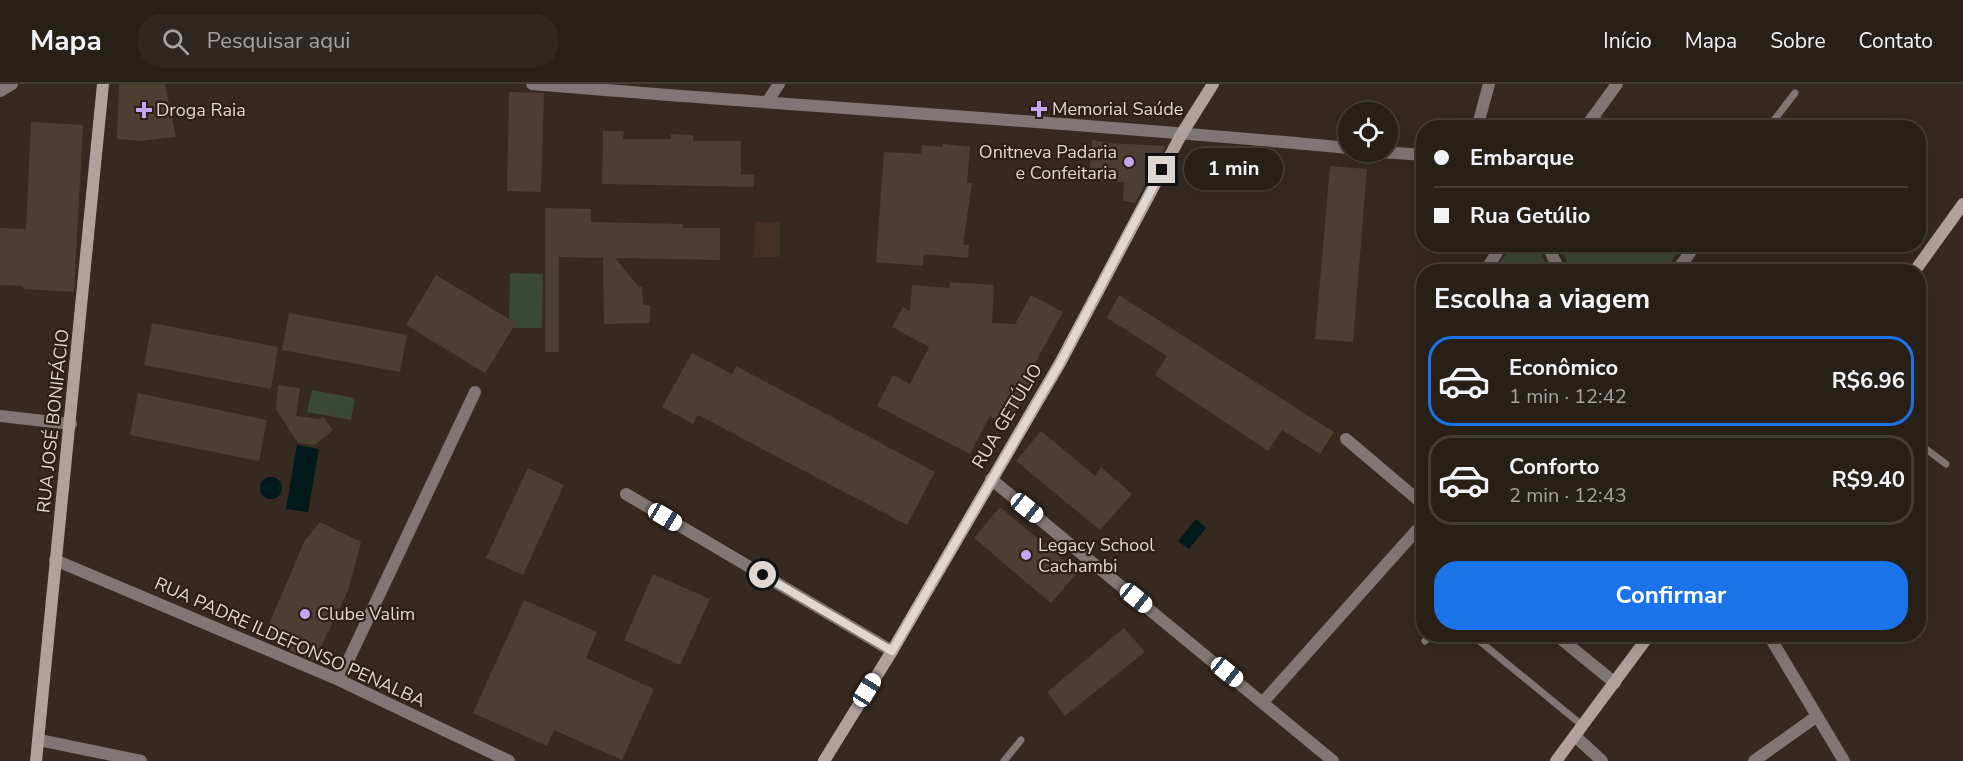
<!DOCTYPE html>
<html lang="pt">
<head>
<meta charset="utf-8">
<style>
  :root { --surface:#281f17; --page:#302720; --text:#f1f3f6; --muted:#a5a2a1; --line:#443d36; --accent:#1a73e8 }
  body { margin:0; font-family:"Nunito Sans",sans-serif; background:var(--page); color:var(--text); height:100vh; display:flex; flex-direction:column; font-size:22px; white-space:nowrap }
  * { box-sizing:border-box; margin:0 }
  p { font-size:20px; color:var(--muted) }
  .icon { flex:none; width:33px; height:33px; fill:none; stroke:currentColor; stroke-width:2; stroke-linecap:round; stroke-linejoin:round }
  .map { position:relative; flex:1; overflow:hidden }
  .details { position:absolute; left:1416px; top:180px; width:510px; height:378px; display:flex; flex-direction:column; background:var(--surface); border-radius:24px; box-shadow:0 6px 24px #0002,0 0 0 2px var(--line) }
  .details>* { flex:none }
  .guide { position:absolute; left:1416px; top:36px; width:510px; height:132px; border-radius:24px; box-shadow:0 6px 24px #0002,0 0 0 2px var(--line); display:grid; align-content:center; height:132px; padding:0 18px; background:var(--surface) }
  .fabs { position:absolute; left:1338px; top:18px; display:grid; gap:12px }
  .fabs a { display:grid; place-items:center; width:60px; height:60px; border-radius:50%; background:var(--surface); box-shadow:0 6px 24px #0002,0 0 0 2px var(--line); font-size:30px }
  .end { position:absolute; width:27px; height:27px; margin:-14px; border:8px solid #dfd7d0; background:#111; box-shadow:0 0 0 3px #111 }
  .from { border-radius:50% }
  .bubble { position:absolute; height:42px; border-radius:21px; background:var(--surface); box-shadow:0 6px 24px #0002,0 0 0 2px var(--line); font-size:20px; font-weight:700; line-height:42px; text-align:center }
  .car { position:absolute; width:18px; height:36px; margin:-18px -9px; border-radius:8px; box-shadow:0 0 4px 2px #0007; background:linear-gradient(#fff 24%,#345 0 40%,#fff 0 76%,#345 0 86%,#fff 0) }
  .guide b { display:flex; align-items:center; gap:21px; height:57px; font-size:22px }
  .guide b+b { border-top:2px solid var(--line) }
  .guide i { width:15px; height:15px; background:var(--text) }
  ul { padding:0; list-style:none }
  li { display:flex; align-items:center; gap:18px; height:90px; margin:0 12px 9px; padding:0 6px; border:3px solid var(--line); border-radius:24px }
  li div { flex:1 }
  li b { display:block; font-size:22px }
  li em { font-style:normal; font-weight:700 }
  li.current { border-color:var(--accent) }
  li>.icon { width:54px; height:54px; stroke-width:1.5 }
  h2 { padding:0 18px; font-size:27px; line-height:72px }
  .cta { display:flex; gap:12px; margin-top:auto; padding:12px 18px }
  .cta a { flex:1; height:69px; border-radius:24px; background:var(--accent); color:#fff; font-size:24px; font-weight:700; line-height:69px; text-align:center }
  header { display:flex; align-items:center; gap:36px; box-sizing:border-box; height:84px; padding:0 30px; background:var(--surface); border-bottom:2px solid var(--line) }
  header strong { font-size:28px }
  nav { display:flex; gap:33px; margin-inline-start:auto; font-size:21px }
  .search { width:420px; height:54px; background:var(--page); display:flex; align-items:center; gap:15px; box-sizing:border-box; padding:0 21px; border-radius:24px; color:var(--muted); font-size:22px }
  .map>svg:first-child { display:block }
  .built { fill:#433023 }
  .green { fill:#3c4836 }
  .water { fill:#00191b }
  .building { fill:#4c3e33 }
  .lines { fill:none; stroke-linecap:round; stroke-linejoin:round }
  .lane { stroke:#807774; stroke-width:7 }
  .street { stroke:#807774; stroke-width:12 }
  .secondary { stroke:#b0a19d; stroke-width:12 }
  .route { stroke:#dfd7d0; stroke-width:8 }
  .poi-dot { fill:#c4a7f1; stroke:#2c1f15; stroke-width:2 }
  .labels { text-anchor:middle; stroke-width:4.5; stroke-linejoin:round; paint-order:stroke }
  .poi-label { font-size:18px; fill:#dfd7d0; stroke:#2c1f15; text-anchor:start }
  .street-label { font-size:18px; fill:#dfd7d0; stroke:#2c1f15 }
</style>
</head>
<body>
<header>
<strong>Mapa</strong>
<div class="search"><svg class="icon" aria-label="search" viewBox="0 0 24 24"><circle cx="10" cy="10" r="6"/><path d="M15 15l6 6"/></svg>Pesquisar aqui</div>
<nav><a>Início</a><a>Mapa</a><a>Sobre</a><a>Contato</a></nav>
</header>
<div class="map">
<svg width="1963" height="677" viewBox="0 0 1963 677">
  <rect width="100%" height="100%" fill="#36291f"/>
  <path class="built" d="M755 138H780V173H754Z"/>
  <path class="green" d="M1513 160 1537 161 1550 187H1499L1500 178Z
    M1558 161H1683L1664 188 1572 187Z
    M510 189 543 190 542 244H509Z
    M312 306 355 314 351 336 307 328Z"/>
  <path class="water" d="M297 361 319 365 308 428 286 425Z
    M260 404a11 11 0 1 1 22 0a11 11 0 1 1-22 0Z
    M1196 435 1206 444 1189 465 1178 457Z"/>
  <path class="building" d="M119 0H165L176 53 140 57 117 55Z
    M509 8 544 9 541 108 507 107Z
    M31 38 83 41 74 208 23 205V202L0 201V144L26 145Z
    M603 47H624L623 55H671V50L693 51V57H741V90L754 91V103L602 100Z
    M1092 56 1109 59 1166 62 1135 119 1123 117 1124 98 1089 96Z
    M943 60 970 63 967 99H972L963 161H969L968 174 924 170 923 182 876 178 884 68 921 70 922 61 942 63Z
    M1330 82 1367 85 1353 258 1315 255Z
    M545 124 591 125V138L683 140V144H720V176L615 174 639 203H642L643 221H650V239L604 240 603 174 559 173V268H545Z
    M436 191 516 239 485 289 406 241Z
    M950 198 994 201 992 239 1015 240 1031 211 1063 228 1029 290 1034 293 1008 342 990 332 970 370 877 322 893 291 910 300 929 263 892 243 903 223 910 227 912 201 949 204Z
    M1119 211 1334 348 1320 370 1282 346 1268 367 1155 291 1167 272 1107 234Z
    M289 229 407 251 400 288 282 266Z
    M152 239 278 263 271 305 144 281Z
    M692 269 732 290 736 282 935 388 907 441 698 331 693 340 662 323Z
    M278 301 300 304 296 332 319 335 323 333 333 346 315 361 298 359 276 325Z
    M138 309 267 336 259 377 130 351Z
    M1041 347 1095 392 1101 383 1132 410 1100 446 1016 377Z
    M528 384 564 401 523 491 486 474Z
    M1000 423 1078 488 1051 519 974 454Z
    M320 438 361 458 348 507 314 577 263 554 305 456Z
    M653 490 710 515 680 581 624 556Z
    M524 516 597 548 586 574 654 605 622 676 554 646 547 662 473 629Z
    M1124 544 1145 568 1065 632 1047 608Z"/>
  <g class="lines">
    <path class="lane" d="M1768 44 1795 9
      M1918 359 1946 380
      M1471 550 1583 642
      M1425 557 1431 550
      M1004 677 1021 656"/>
    <path class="street" d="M532 0C804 23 1077 38 1348 64
      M0 7 12 0
      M767 18 779 0
      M1592 34 1605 44
      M1477 44 1489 0
      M1585 44 1617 0
      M1381 68 1424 71
      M1547 160 1560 188
      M1485 188 1502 160
      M1676 188 1696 160
      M0 332 71 340
      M1346 355 1424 421
      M991 395 1333 677
      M626 410 892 567
      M55 476 339 596 509 677
      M1555 550 1615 599
      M1768 550 1844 677
      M339 596 475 308
      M1263 618 1424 438
      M1575 652 1602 677
      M39 656 141 677
      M1754 677 1817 632"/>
    <path class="secondary" d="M1914 188 1963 120
      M36 677 103 0
      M824 677 892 567 1060 279 1181 51 1213 0
      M1556 677 1650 550"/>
  </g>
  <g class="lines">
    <path class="route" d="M763 491 892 567 1060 279 1162 86"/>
  </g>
  <g class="poi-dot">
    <path d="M1036 16h6v6h6v6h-6v6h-6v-6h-6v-6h6z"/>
    <path d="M141 17h6v6h6v6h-6v6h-6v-6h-6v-6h6z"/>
    <circle cx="1129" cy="78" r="6"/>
    <circle cx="1026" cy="471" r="6"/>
    <circle cx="305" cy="530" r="6"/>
  </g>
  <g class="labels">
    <g class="poi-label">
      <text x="1052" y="31">Memorial Saúde</text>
      <text x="156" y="32">Droga Raia</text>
      <text x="1117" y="74" text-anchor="end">Onitneva Padaria<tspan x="1117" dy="21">e Confeitaria</tspan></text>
      <text x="1038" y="467">Legacy School<tspan x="1038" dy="21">Cachambi</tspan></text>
      <text x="317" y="536">Clube Valim</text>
    </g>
    <g class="street-label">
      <text transform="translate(1007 332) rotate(-59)" y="6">RUA GETÚLIO</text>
      <text transform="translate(53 337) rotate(-84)" y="6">RUA JOSÉ BONIFÁCIO</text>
      <text transform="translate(290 558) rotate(24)" y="6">RUA PADRE ILDEFONSO PENALBA</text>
    </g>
  </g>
</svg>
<div class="fabs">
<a><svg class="icon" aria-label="locate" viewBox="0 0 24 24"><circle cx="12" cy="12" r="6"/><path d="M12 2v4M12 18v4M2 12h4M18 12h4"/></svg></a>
</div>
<i class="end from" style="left:763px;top:491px"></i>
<i class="end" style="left:1162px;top:86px"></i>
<div class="bubble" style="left:1184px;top:64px;width:99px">1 min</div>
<i class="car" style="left:1027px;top:424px;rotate:129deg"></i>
<i class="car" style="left:665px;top:433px;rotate:121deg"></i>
<i class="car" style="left:1136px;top:514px;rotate:129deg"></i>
<i class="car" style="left:1227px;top:588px;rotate:129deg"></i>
<i class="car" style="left:867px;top:606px;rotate:32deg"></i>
<div class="guide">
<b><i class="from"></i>Embarque</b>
<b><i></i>Rua Getúlio</b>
</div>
<section class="details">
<h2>Escolha a viagem</h2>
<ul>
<li class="current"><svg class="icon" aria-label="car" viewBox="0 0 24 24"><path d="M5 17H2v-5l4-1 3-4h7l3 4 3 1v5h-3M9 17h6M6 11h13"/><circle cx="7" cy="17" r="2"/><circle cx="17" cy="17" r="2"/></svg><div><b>Econômico</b><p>1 min · 12:42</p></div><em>R$6.96</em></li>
<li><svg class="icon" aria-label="car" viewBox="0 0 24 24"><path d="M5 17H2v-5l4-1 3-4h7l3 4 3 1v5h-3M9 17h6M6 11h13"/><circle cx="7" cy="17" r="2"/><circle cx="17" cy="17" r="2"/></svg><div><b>Conforto</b><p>2 min · 12:43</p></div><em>R$9.40</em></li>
</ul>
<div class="cta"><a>Confirmar</a></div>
</section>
</div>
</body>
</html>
